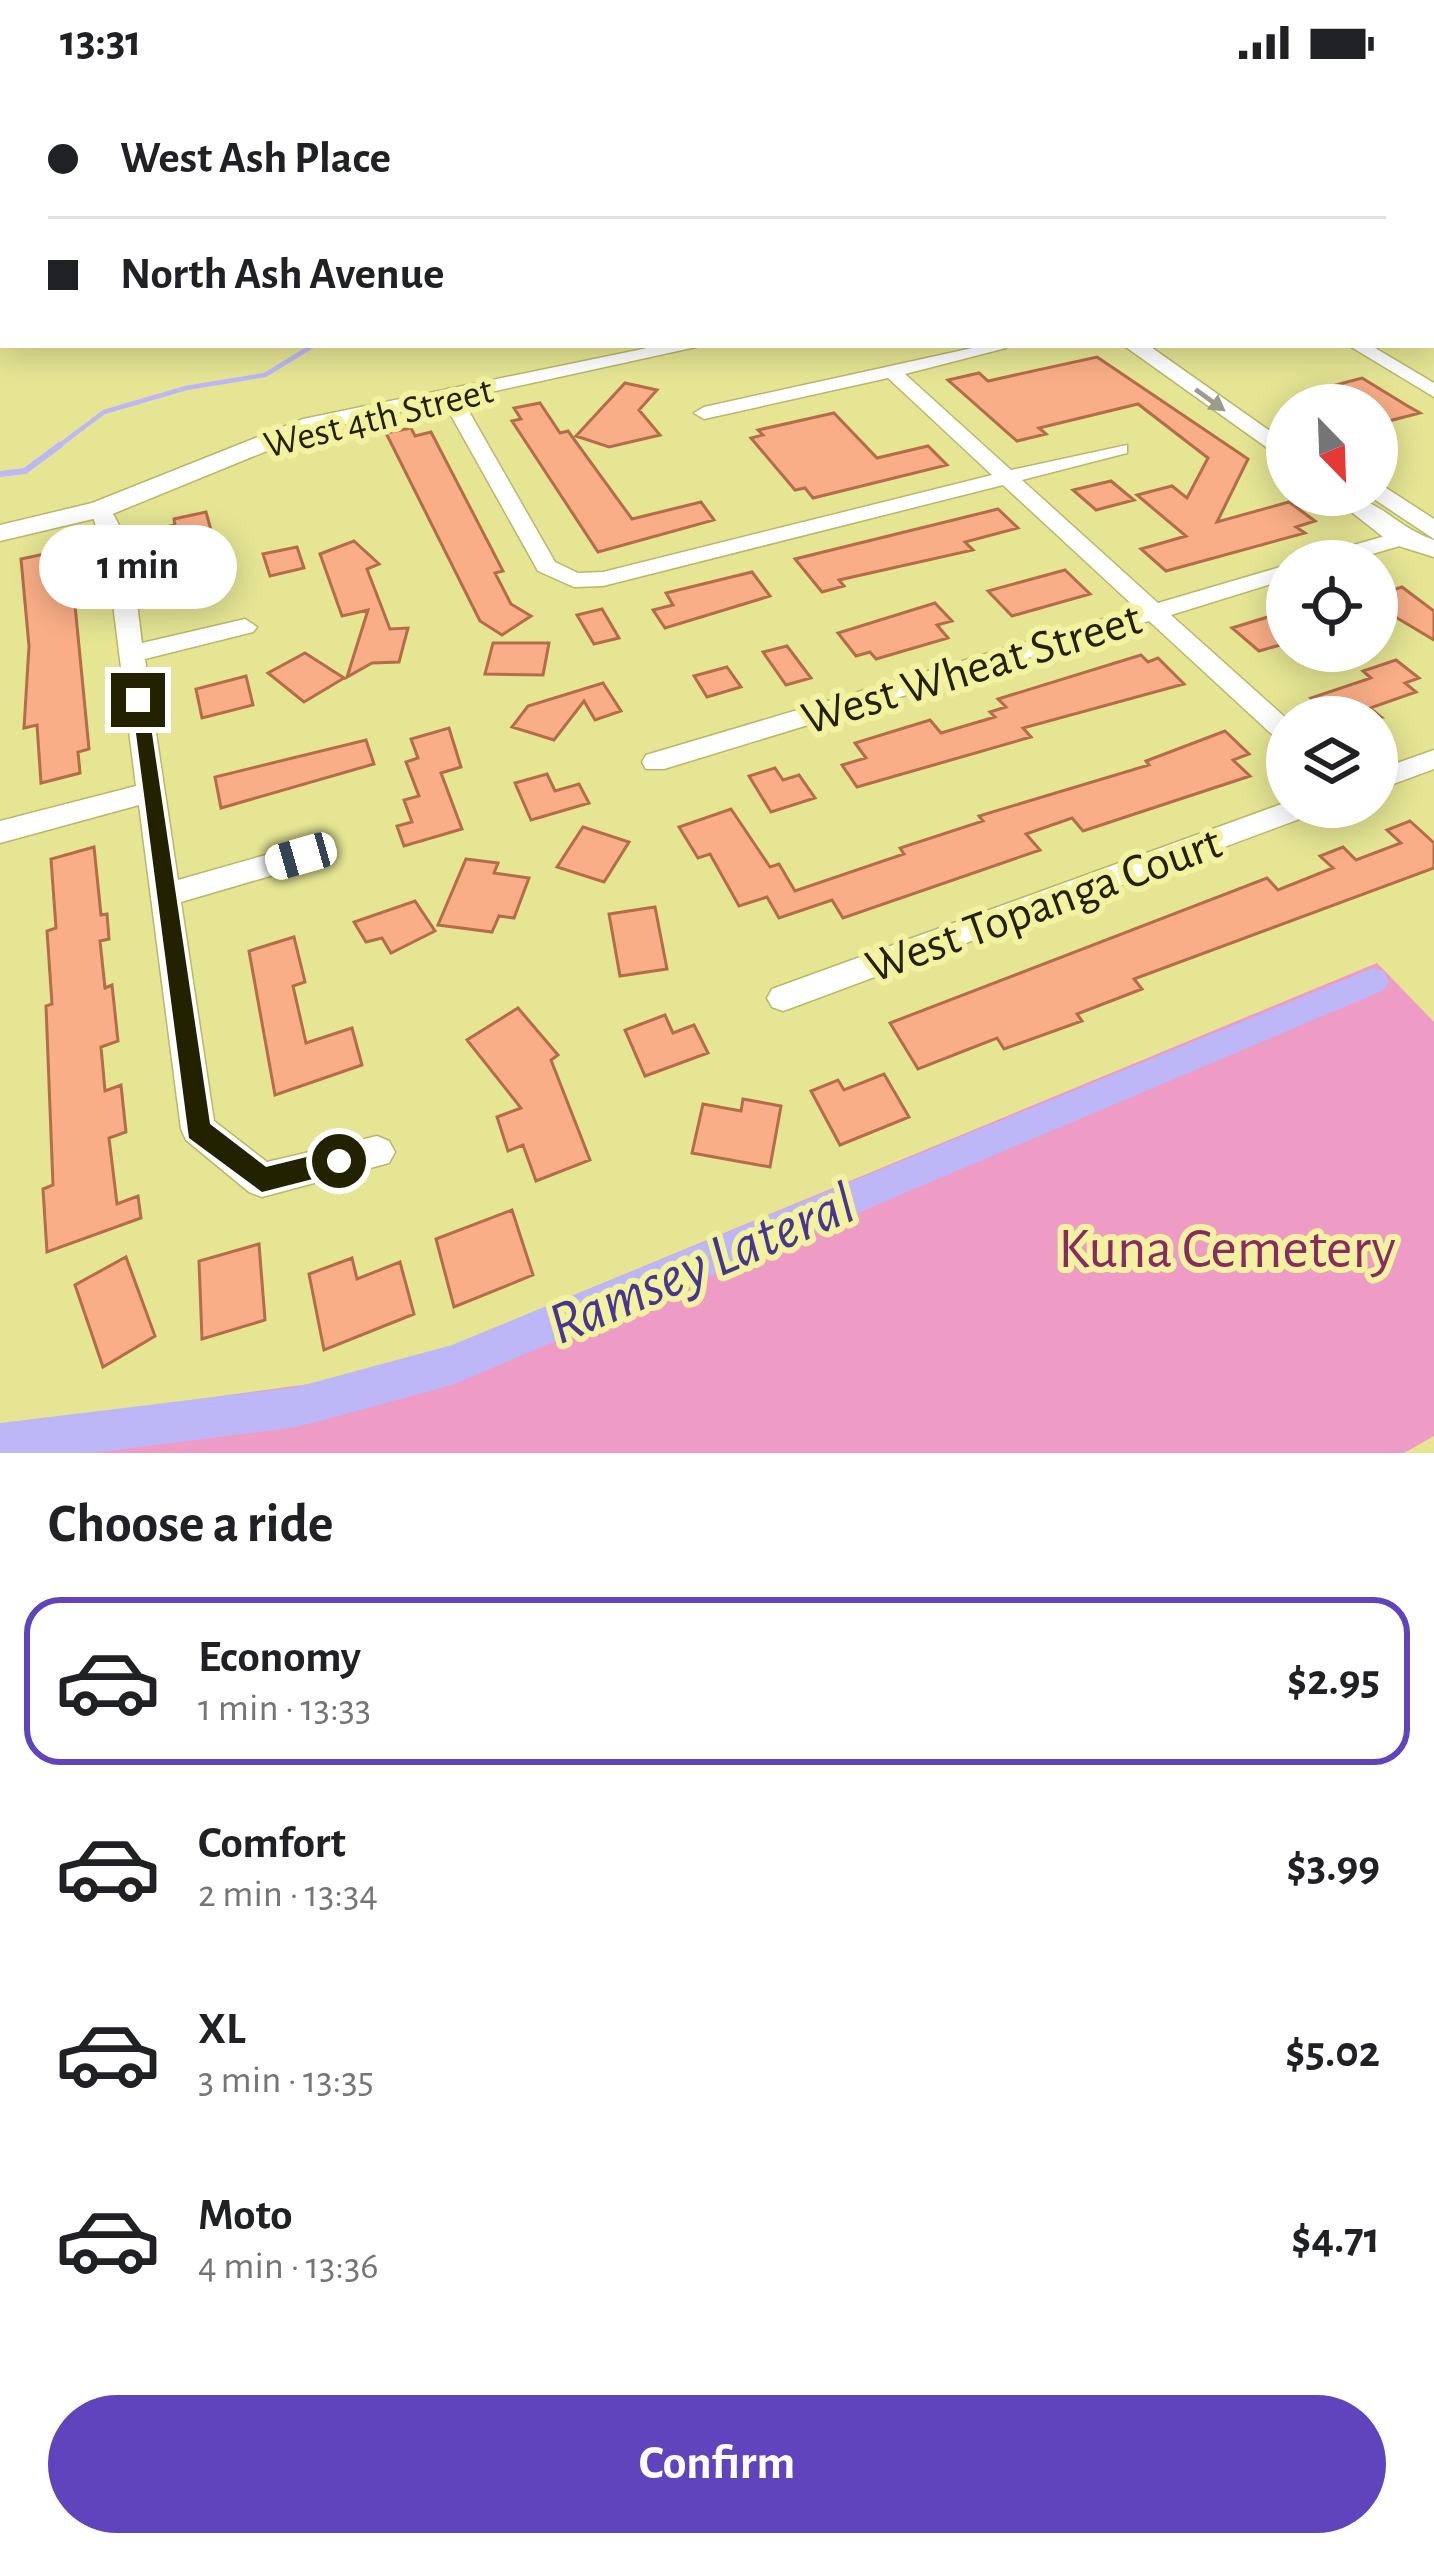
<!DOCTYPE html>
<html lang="en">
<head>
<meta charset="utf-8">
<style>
  :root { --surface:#fff; --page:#f2f2f2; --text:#202124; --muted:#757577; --line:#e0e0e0; --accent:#5f44bd }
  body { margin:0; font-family:"Alegreya Sans",sans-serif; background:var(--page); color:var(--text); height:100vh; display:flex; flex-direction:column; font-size:45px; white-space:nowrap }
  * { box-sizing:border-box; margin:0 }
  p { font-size:39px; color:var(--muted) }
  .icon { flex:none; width:66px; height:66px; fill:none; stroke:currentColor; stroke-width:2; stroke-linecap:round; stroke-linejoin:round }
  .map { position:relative; height:1369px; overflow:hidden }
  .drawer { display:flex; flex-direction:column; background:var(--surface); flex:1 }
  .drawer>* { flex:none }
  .hud { position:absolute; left:0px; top:0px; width:1434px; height:264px; box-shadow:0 6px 30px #0003; display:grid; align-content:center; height:264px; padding:0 48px; background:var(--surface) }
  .needle { width:78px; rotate:157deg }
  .tools { position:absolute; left:1266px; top:300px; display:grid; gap:24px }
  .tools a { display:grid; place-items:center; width:132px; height:132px; border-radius:50%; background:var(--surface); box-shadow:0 6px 30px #0003; font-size:60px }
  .end { position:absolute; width:54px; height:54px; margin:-27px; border:15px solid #222100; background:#fff; box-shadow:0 0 0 6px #fff }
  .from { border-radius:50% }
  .bubble { position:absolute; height:84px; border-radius:42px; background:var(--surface); box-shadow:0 6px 30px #0003; font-size:39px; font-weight:700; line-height:84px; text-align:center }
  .car { position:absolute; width:36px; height:72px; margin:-36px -18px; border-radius:15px; box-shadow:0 0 9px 3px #0007; background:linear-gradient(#fff 24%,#345 0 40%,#fff 0 76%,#345 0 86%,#fff 0) }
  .hud b { display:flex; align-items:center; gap:42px; height:114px; font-size:45px }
  .hud b+b { border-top:3px solid var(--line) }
  .hud i { width:30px; height:30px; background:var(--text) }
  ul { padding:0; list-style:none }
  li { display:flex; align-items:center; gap:36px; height:168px; margin:0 24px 18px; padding:0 24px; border:6px solid transparent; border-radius:36px }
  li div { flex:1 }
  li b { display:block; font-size:45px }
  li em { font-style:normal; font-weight:700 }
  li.selected { border-color:var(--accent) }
  li>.icon { width:108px; height:108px; stroke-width:1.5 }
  h2 { padding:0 48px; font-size:54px; line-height:144px }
  .primary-button { display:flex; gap:24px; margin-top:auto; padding:24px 48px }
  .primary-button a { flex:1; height:138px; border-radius:72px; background:var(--accent); color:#fff; font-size:48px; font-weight:700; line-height:138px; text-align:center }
  .status { display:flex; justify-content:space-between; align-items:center; height:84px; padding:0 60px; background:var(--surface); direction:ltr }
  .status svg { height:33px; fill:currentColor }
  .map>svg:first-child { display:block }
  .green { fill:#ee9bc5 }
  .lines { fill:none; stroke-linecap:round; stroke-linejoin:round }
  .stream-far1 { stroke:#bdb7f7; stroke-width:4.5 }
  .stream { stroke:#bdb7f7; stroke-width:6 }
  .canal { fill:#bdb7f7; fill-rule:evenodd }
  .building { fill:#f9ae87; stroke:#b36d48; stroke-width:3 }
  .minor-casing { stroke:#b9b868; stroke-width:3 }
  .major-casing { stroke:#b9b868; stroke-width:3 }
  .minor { fill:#fff; fill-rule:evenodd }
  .major { fill:#fff; fill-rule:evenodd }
  .oneway { fill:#9c9b8c }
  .route { fill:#222100 }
  .labels { text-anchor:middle; stroke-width:12; stroke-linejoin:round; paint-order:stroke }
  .far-street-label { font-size:39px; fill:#222100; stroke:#f3f2a0 }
  .street-label { font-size:48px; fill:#222100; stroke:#f3f2a0 }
  .near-park-label { font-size:57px; fill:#892a62; stroke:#f3f2a0 }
  .near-water-label { font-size:60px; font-style:italic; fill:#48358f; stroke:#f3f2a0 }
</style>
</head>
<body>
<div class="status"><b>13:31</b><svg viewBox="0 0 49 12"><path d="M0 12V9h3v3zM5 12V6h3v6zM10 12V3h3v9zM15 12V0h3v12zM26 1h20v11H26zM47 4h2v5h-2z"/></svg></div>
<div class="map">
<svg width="1434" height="1369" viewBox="0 0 1434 1369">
  <rect width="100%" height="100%" fill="#e5e594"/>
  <path class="green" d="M1377 879 1434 938V1352L1404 1369H0V1342L383 1290Z"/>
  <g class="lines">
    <path class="stream-far1" d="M1338 3 1353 0
      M56 364 104 328 186 304 265 291 314 261"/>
    <path class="stream" d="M0 390 25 387 60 361"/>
    <path class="canal" d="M1373 884 1384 888 1389 897 1384 906 452 1301 297 1343 93 1369H0V1339L297 1303 452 1261Z"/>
  </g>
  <path class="building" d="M1097 273 1248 375 1217 438 1289 418 1315 437 1296 443 1305 449 1166 487 1141 465 1186 452 1137 411 1172 402 1187 414 1208 374 1138 320 1039 344 1046 350 1017 357 948 296 979 289 988 297Z
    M1362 294 1406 321 1420 329 1377 340V321H1356L1328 303Z
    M625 299 657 306 639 326 660 351 609 363 576 352Z
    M540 319 560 349 568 347 632 435 701 418 714 436 598 468 512 337 521 335 514 324Z
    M834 329 877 374 928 362 947 381 813 414 805 404 795 406 751 354 763 351 758 346Z
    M411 344 415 352 431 348 503 487 495 489 511 520 531 532 502 551 480 537 386 349Z
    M1111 397 1134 416 1096 426 1073 406Z
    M998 425 1018 444 965 458 973 466 839 496 844 502 822 508 795 475Z
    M206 428 226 500 197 507 195 496 178 499 166 443 175 441 174 435Z
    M354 457 379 480 367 485 390 545 408 544 399 578 372 579 347 593 368 526 342 532 320 470Z
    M297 463 304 484 270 492 263 470Z
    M54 468 56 483 71 480 89 665 78 668 80 689 41 699 37 641 24 644 29 562 21 475Z
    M1065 486 1090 510 1012 532 988 507Z
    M752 488 770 512 665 544 653 526 673 521 666 509Z
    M1402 503 1434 527V556L1377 522V511Z
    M935 519 952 537 937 541 948 554 876 575 870 568 856 572 838 549Z
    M602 525 619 554 594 560 577 531Z
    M1271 532 1287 546V559L1259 567 1232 544Z
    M493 559H549L543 591 485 590Z
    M787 562 811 594 786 601 763 568Z
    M305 569 344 594 304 618 268 589Z
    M1141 571 1148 578 1158 574 1184 600 1023 644 1031 653 857 703 842 681 866 674 855 659 930 636 941 649 995 633 990 628 1006 623 998 615Z
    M1396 576 1419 594 1405 599 1416 608 1370 624 1381 633H1333L1311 614 1371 594 1363 587Z
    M727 583 741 603 707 613 694 592Z
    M246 592 253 621 202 634 196 605Z
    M603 599 621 627 595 636 584 617 554 656 512 643 528 622Z
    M449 644 461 683 441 689 462 745 404 762 397 742 412 738 404 716 419 712 406 678 418 674 411 655Z
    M1225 647 1249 670 1233 676 1250 692 1083 747 1072 734 1026 750 1040 766 843 834 832 816 779 834 767 813 739 822 710 770 698 774 679 743 731 725 770 783 779 780 795 807 904 770 900 764 983 737 979 732 1149 681 1146 677Z
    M366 656 374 680 221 724 215 693Z
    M775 684 783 696 799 691 815 714 771 728 749 692Z
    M547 690 555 707 579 700 589 719 531 736 515 699Z
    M1410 737 1434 759V784L1134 895 1142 905 1077 930 1082 937 1004 965 997 954 918 985 890 939 1267 794 1278 806 1333 784 1320 772 1343 763 1356 776 1401 759 1387 746Z
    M583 743 629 758 604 798 557 783Z
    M94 763 101 831 107 830 109 855 100 857 105 904 112 901 118 957 101 963 105 1007 121 1001 126 1048 109 1054 117 1120 138 1112 141 1134 47 1168 43 1105 53 1101 46 922 52 920 47 847 56 844 51 775Z
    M466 775 498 779 494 789 529 794 514 834 499 832 492 848 438 841Z
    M415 817 435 847 391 869 382 854 366 858 354 838Z
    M655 823 667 885 620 892 609 830Z
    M294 853 305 898 293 902 306 959 352 944 362 981 275 1011 249 867Z
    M518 924 558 971 551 976 590 1076 536 1097 523 1061 508 1067 497 1033 521 1024 467 956Z
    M665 931 673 949 694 941 708 969 645 992 625 946Z
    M884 990 909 1033 840 1061 811 1007 838 996 844 1006Z
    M743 1015 781 1022 770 1083 692 1069 703 1020 741 1027Z
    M512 1126 533 1191 454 1223 436 1155Z
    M259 1160 265 1236 202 1255 199 1177Z
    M126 1173 155 1252 103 1283 75 1201Z
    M352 1174 357 1195 400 1178 414 1230 324 1266 309 1190Z"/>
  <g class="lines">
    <g class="minor-casing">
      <path id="minor" d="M411 0H423L425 3H413Z
        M777 0H791L793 3H779Z
        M0 78H3V86H0Z
        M1431 79H1434V87H1431Z
        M1431 172H1434V182H1431Z
        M0 184H3V194H0Z
        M986 261 1006 264 905 290 1011 386 1127 361V369L1022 396 1158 519 1287 481V495L1171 531 1287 635V659L1278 656 1149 537 664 685H646L642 678 646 671 1137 525 1003 401 603 502 574 503 538 487 439 310 449 304 459 310 555 478 578 489 603 488 992 391 888 294 704 335 694 329 704 323Z
        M1348 261H1370L1434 299V313Z
        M101 419C130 431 138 528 142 559L245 535 257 543 253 548 145 575 178 796 301 761 311 764 315 772 311 780 181 818 214 1037 267 1078 377 1052 389 1057 395 1068 389 1079 262 1113 249 1108 186 1056 181 1045 139 721 0 759V737L136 702 107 473 90 425Z
        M1402 447 1413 454 1410 459 1348 477H1313L1316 472Z
        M1434 666V685L1377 706V686Z
        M1287 718V723H1317L1313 730 794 923 783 927 772 923 767 914 772 905Z"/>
    </g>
    <g class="major-casing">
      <path id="major" d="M66 0H105L64 3Z
        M3 6V16L0 17V7Z
        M662 261H705L318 346 110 431 0 457V441L92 419 303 335Z
        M1123 261H1148L1287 359V378Z
        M1377 398 1434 435V455L1368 411H1377Z
        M1330 411C1381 411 1389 440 1434 456V473L1392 460Z"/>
    </g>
    <use href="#minor" class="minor"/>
    <use href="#major" class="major"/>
  </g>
  <defs><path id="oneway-solid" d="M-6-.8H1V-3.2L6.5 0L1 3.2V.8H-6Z" transform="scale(3)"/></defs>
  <use class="oneway" href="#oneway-solid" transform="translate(1210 316) rotate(36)"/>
  <path class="route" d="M131 611 147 616 210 1040 266 1083 339 1065 348 1069V1086L262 1108 189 1054Z"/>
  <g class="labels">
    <g class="far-street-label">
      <text transform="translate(378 332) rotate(-14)" y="14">West 4th Street</text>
    </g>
    <g class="street-label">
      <text transform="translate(971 583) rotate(-17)" y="17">West Wheat Street</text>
      <text transform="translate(1043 819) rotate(-20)" y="17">West Topanga Court</text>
    </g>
    <g class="near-park-label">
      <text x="1227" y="1183">Kuna Cemetery</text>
    </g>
    <g class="near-water-label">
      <text transform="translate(701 1178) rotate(-23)" y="21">Ramsey Lateral</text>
    </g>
  </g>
</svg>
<div class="tools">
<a><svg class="needle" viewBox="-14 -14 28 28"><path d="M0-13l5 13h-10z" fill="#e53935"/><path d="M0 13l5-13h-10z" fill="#757577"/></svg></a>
<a><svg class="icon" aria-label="locate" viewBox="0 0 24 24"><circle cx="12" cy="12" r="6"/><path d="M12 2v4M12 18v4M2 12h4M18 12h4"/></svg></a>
<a><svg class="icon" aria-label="layers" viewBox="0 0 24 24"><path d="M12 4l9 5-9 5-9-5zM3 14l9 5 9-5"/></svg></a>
</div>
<i class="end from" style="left:339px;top:1077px"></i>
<i class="end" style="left:138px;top:616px"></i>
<div class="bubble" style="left:39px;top:441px;width:198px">1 min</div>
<i class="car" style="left:301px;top:772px;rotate:254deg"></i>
<div class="hud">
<b><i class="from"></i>West Ash Place</b>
<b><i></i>North Ash Avenue</b>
</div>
</div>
<section class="drawer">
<h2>Choose a ride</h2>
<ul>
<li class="selected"><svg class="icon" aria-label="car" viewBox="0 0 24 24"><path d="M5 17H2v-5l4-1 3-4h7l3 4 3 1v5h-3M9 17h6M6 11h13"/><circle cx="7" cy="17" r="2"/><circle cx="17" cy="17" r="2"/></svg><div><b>Economy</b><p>1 min · 13:33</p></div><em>$2.95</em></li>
<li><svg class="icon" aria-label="car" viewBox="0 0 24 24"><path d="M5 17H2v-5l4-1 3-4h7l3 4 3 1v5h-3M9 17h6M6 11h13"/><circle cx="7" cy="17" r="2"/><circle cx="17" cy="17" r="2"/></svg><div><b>Comfort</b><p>2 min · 13:34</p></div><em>$3.99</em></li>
<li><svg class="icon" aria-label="car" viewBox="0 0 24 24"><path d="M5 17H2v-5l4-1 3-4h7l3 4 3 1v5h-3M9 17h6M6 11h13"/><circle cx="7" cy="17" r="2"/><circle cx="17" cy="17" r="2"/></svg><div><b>XL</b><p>3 min · 13:35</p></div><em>$5.02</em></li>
<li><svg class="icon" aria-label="car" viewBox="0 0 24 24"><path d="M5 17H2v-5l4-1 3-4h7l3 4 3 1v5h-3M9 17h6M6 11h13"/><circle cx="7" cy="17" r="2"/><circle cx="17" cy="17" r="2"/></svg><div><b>Moto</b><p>4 min · 13:36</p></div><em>$4.71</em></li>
</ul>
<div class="primary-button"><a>Confirm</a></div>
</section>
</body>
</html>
